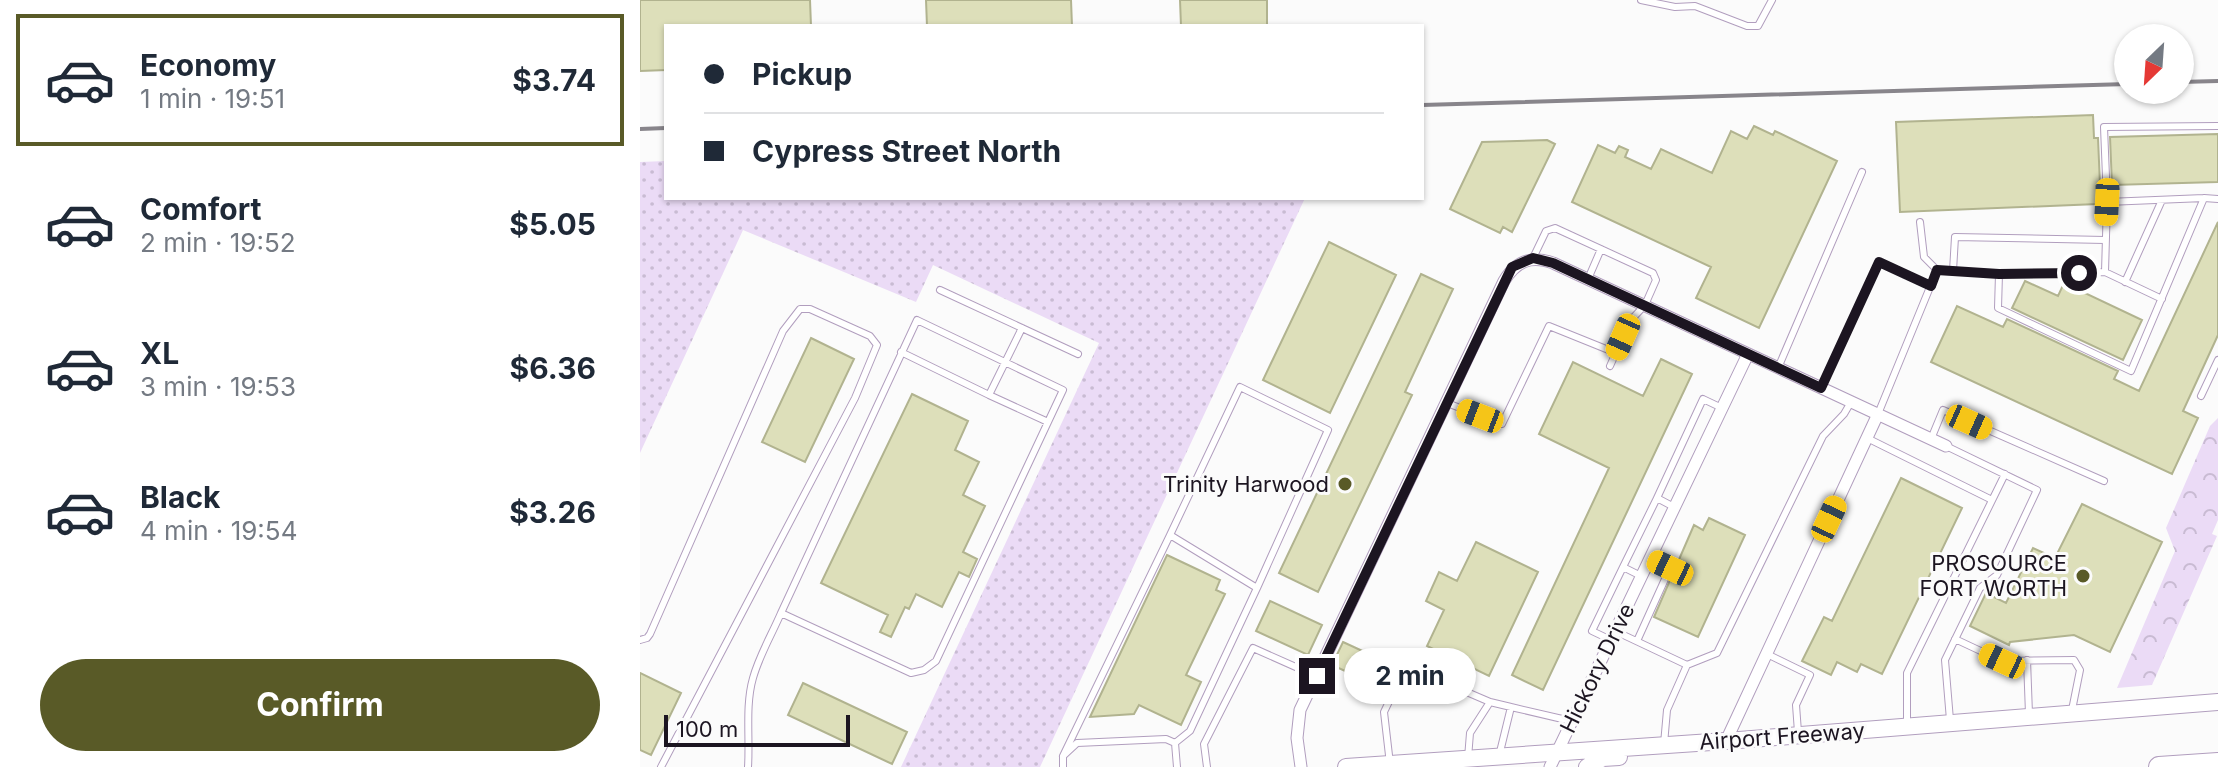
<!DOCTYPE html>
<html lang="en">
<head>
<meta charset="utf-8">
<style>
  :root { --surface:#fff; --page:#f2f2f3; --text:#1f2937; --muted:#747a83; --line:#e0e1e3; --accent:#595a27 }
  body { margin:0; font-family:Inter,sans-serif; background:var(--page); color:var(--text); height:100vh; display:flex; flex-direction:column; font-size:30px; white-space:nowrap }
  * { box-sizing:border-box; margin:0 }
  p { font-size:26px; color:var(--muted) }
  .icon { flex:none; width:44px; height:44px; fill:none; stroke:currentColor; stroke-width:2; stroke-linecap:round; stroke-linejoin:round }
  .map { position:relative; flex:1; overflow:hidden }
  .sheet { display:flex; flex-direction:column; background:var(--surface); width:640px }
  .sheet>* { flex:none }
  .hud { position:absolute; left:24px; top:24px; width:760px; height:176px; border-radius:0px; box-shadow:0 2px 6px #0004; display:grid; align-content:center; height:176px; padding:0 40px; background:var(--surface) }
  .needle { width:52px; rotate:205deg }
  .fabs { position:absolute; left:1474px; top:24px; display:grid; gap:16px }
  .fabs a { display:grid; place-items:center; width:80px; height:80px; border-radius:50%; background:var(--surface); box-shadow:0 2px 6px #0004; font-size:40px }
  .scale { position:absolute; left:24px; bottom:20px; width:186px; box-sizing:border-box; padding-left:8px; border:4px solid #1c1521; border-top:0; font-size:22px; line-height:28px; white-space:nowrap; color:#1c1521; -webkit-text-stroke:6px #fbfbfb; paint-order:stroke }
  .end { position:absolute; width:36px; height:36px; margin:-18px; border:10px solid #1c1521; background:#fff; box-shadow:0 0 0 4px #fff }
  .from { border-radius:50% }
  .bubble { position:absolute; height:56px; border-radius:28px; background:var(--surface); box-shadow:0 2px 6px #0004; font-size:26px; font-weight:700; line-height:56px; text-align:center }
  .car { position:absolute; width:24px; height:48px; margin:-24px -12px; border-radius:10px; box-shadow:0 0 6px 2px #0007; background:linear-gradient(#f5c518 24%,#345 0 40%,#f5c518 0 76%,#345 0 86%,#f5c518 0) }
  .hud b { display:flex; align-items:center; gap:28px; height:76px; font-size:30px }
  .hud b+b { border-top:2px solid var(--line) }
  .hud i { width:20px; height:20px; background:var(--text) }
  ul { padding:14px 0 0; list-style:none }
  li { display:flex; align-items:center; gap:24px; height:132px; margin:0 16px 12px; padding:0 24px; border:4px solid transparent; border-radius:0px }
  li div { flex:1 }
  li b { display:block; font-size:30px }
  li em { font-style:normal; font-weight:700 }
  li.selected { border-color:var(--accent) }
  li>.icon { width:72px; height:72px; stroke-width:1.5 }
  .primary-button { display:flex; gap:16px; margin-top:auto; padding:16px 40px }
  .primary-button a { flex:1; height:92px; border-radius:48px; background:var(--accent); color:#fff; font-size:32px; font-weight:700; line-height:92px; text-align:center }
  main { display:flex; flex:1; min-height:0 }
  .map>svg:first-child { display:block }
  .grass { fill:url(#grass-dots) }
  .forest { fill:url(#forest-crowns) }
  .building { fill:#dddfba; stroke:#b1b38f; stroke-width:2 }
  .lines { fill:none; stroke-linecap:round; stroke-linejoin:round }
  .lane-casing { stroke:#b19ebe; stroke-width:8 }
  .street-casing { stroke:#b19ebe; stroke-width:13 }
  .secondary-casing { stroke:#b19ebe; stroke-width:18 }
  .highway-casing { stroke:#b19ebe; stroke-width:22 }
  .lane { stroke:#fff; stroke-width:6 }
  .street { stroke:#fff; stroke-width:11 }
  .secondary { stroke:#fff; stroke-width:16 }
  .highway { stroke:#fff; stroke-width:20 }
  .rail { stroke:#88858b; stroke-width:4 }
  .route { stroke:#1c1521; stroke-width:10 }
  .poi-dot { fill:#595a27; stroke:#fbfbfb; stroke-width:3 }
  .labels { text-anchor:middle; stroke-width:6; stroke-linejoin:round; paint-order:stroke }
  .poi-label { font-size:22px; fill:#1c1521; stroke:#fbfbfb; text-anchor:end }
  .street-label { font-size:22px; fill:#1c1521; stroke:#fbfbfb }
</style>
</head>
<body>
<main>
<section class="sheet">
<ul>
<li class="selected"><svg class="icon" aria-label="car" viewBox="0 0 24 24"><path d="M5 17H2v-5l4-1 3-4h7l3 4 3 1v5h-3M9 17h6M6 11h13"/><circle cx="7" cy="17" r="2"/><circle cx="17" cy="17" r="2"/></svg><div><b>Economy</b><p>1 min · 19:51</p></div><em>$3.74</em></li>
<li><svg class="icon" aria-label="car" viewBox="0 0 24 24"><path d="M5 17H2v-5l4-1 3-4h7l3 4 3 1v5h-3M9 17h6M6 11h13"/><circle cx="7" cy="17" r="2"/><circle cx="17" cy="17" r="2"/></svg><div><b>Comfort</b><p>2 min · 19:52</p></div><em>$5.05</em></li>
<li><svg class="icon" aria-label="car" viewBox="0 0 24 24"><path d="M5 17H2v-5l4-1 3-4h7l3 4 3 1v5h-3M9 17h6M6 11h13"/><circle cx="7" cy="17" r="2"/><circle cx="17" cy="17" r="2"/></svg><div><b>XL</b><p>3 min · 19:53</p></div><em>$6.36</em></li>
<li><svg class="icon" aria-label="car" viewBox="0 0 24 24"><path d="M5 17H2v-5l4-1 3-4h7l3 4 3 1v5h-3M9 17h6M6 11h13"/><circle cx="7" cy="17" r="2"/><circle cx="17" cy="17" r="2"/></svg><div><b>Black</b><p>4 min · 19:54</p></div><em>$3.26</em></li>
</ul>
<div class="primary-button"><a>Confirm</a></div>
</section>
<div class="map">
<svg width="1578" height="767" viewBox="0 0 1578 767">
  <defs>
    <pattern id="grass-dots" width="8" height="8" patternUnits="userSpaceOnUse" patternTransform="scale(2)"><rect width="8" height="8" fill="#ebdbf6"/><path d="M2 2h.1M6 6h.1" fill="none" stroke="#c9bbd3" stroke-width="1.8" stroke-linecap="round"/></pattern>
    <pattern id="forest-crowns" width="20" height="18" patternUnits="userSpaceOnUse" patternTransform="scale(2)"><rect width="20" height="18" fill="#ebdbf6"/><path d="M2 6a3 3 0 1 1 6 0M12 15a3 3 0 1 1 6 0" fill="none" stroke="#c9bbd3"/></pattern>
  </defs>
  <rect width="100%" height="100%" fill="#fbfbfb"/>
  <path class="grass" d="M26 161V198H665L400 767H261L459 343 293 265 276 302 103 230 0 453V162Z"/>
  <path class="forest" d="M1578 418V520L1572 534 1577 536 1512 685 1477 688 1535 551 1526 528 1570 426Z"/>
  <path class="building" d="M0 0H170L171 26H26V70L0 71Z
    M286 0H431L432 26H287Z
    M540 0H627V26H541Z
    M1453 115 1454 138H1458L1460 185 1456 186 1457 204 1260 212 1256 122Z
    M1114 126 1133 135 1135 131 1197 161 1119 328 1056 298 1071 267 932 202 958 145 975 153 979 146 988 150 985 157 1011 169 1021 149 1072 173 1091 131 1107 139Z
    M1578 134V182L1472 185 1470 137Z
    M907 140 915 144 872 232 863 227 860 233 810 209 842 142Z
    M1578 222V335L1543 411 1558 418 1532 474 1291 362 1317 306 1363 327 1367 319 1478 371 1474 379 1499 391Z
    M689 242 756 275 690 413 623 380Z
    M781 274 813 289 765 392 772 395 678 592 639 573Z
    M1385 281 1418 296 1424 283 1502 320 1483 360 1372 308Z
    M171 338 214 359 165 462 122 442Z
    M1021 359 1052 374 903 690 872 675 969 468 899 434 933 362 1003 396Z
    M272 394 328 421 315 450 339 462 323 495 345 506 323 552 337 559 329 577 319 572 302 607 276 594 269 609 265 607 251 637 240 632 248 615 181 583Z
    M1261 478 1322 508 1242 674 1221 664 1217 672 1197 662 1191 675 1162 661 1184 617 1192 621Z
    M1442 504 1522 542 1470 652 1434 635 1370 642 1369 645 1330 626 1346 593 1366 603 1393 548 1415 558Z
    M1069 518 1105 535 1058 637 1014 617 1054 525 1063 530Z
    M836 542 898 572 849 676 787 646 804 610 786 601 799 572 817 581Z
    M527 555 580 580 576 590 585 594 546 675 561 682 541 725 499 705 494 714 450 717Z
    M630 601 682 625 668 655 616 631Z
    M703 642 755 666 744 689 692 665Z
    M0 673 41 693 11 755 0 750Z
    M163 683 267 732 252 764 148 715Z"/>
  <g class="lines">
    <g class="lane-casing">
      <path id="lane" d="M1001 0 1035 7 1055 6 1107 26H1118L1132 0
        M1564 198 1578 199
        M1280 222 1284 257 1297 270 1359 274 1465 272 1522 299
        M893 258 906 231 915 228 1013 273 1016 280 1005 305 990 321 970 366
        M1313 271 1315 237 1465 240
        M1465 272 1467 202
        M1359 274 1358 308 1491 371 1564 198 1467 202 1464 127 1578 126
        M948 279 961 249
        M1485 282 1522 200
        M300 290 438 354
        M382 328 349 395 408 422
        M261 352 349 395
        M1138 368 1222 172
        M1181 388 1239 262 1291 286
        M1561 396 1578 360
        M807 403 862 424 909 326 976 353
        M1238 414 1297 270
        M1227 438 1352 500
        M1291 439 1303 410 1464 481
        M1306 446 1397 490 1357 575 1340 588 1305 660 1310 720
        M1034 507 1017 498 1063 399 1082 408
        M530 535 600 387 688 430 617 588
        M983 567 1017 498
        M975 631 1047 665 1027 710 1024 744
        M1315 639 1362 661 1434 660 1440 670 1432 710
        M0 640 7 638 10 634 143 331 160 309H170L230 336 237 345 215 398 21 767
        M971 640 952 631 983 567 1001 576
        M997 641 1030 568 1010 559
        M1127 654 1170 675 1156 705 1158 732
        M1387 660 1389 714
        M1047 665 1077 653 1183 436 1204 414 1211 402
        M850 702 871 707 859 756
        M871 707 931 721
        M1267 723V673L1365 474
        M423 756 530 535 617 588 550 731 535 743
        M750 764 744 712 766 666 850 702 830 733 828 758
        M108 767C110 738 105 706 113 678 119 656 132 634 141 613L277 320 423 390 296 661 284 670 271 673 141 613
        M423 767V756L437 743 526 739 535 743 537 767
        M567 767 564 744 613 648 676 676"/>
    </g>
    <g class="street-casing">
      <path id="street" d="M1086 741 1238 414
        M661 767 657 738 660 710 864 281C876 261 891 255 913 263L1306 446
        M910 767 1108 354"/>
    </g>
    <g class="secondary-casing">
      <path id="secondary" d="M706 767 1086 741 1578 702
        M947 767 963 758 979 757"/>
    </g>
    <g class="highway-casing">
      <path id="highway" d="M1519 767 1578 763"/>
    </g>
    <use href="#lane" class="lane"/>
    <use href="#street" class="street"/>
    <use href="#secondary" class="secondary"/>
    <use href="#highway" class="highway"/>
    <path class="rail" d="M1540 82 1578 81
      M782 105 1488 84
      M0 129 26 128"/>
  </g>
  <g class="lines">
    <path class="route" d="M677 676 872 267 893 258 913 263 1181 388 1239 262 1291 286 1297 270 1359 274 1439 273"/>
  </g>
  <g class="poi-dot">
    <circle cx="705" cy="484" r="8"/>
    <circle cx="1443" cy="576" r="8"/>
  </g>
  <g class="labels">
    <g class="poi-label">
      <text x="689" y="492">Trinity Harwood</text>
      <text x="1427" y="571">PROSOURCE<tspan x="1427" dy="25">FORT WORTH</tspan></text>
    </g>
    <g class="street-label">
      <text transform="translate(957 668) rotate(-64)" y="8">Hickory Drive</text>
      <text transform="translate(1142 736) rotate(-4)" y="8">Airport Freeway</text>
    </g>
  </g>
</svg>
<div class="fabs">
<a><svg class="needle" viewBox="-14 -14 28 28"><path d="M0-13l5 13h-10z" fill="#e53935"/><path d="M0 13l5-13h-10z" fill="#747a83"/></svg></a>
</div>
<div class="scale">100 m</div>
<i class="end from" style="left:1439px;top:273px"></i>
<i class="end" style="left:677px;top:676px"></i>
<div class="bubble" style="left:704px;top:648px;width:132px">2 min</div>
<i class="car" style="left:1467px;top:202px;rotate:183deg"></i>
<i class="car" style="left:983px;top:337px;rotate:204deg"></i>
<i class="car" style="left:840px;top:416px;rotate:291deg"></i>
<i class="car" style="left:1329px;top:422px;rotate:114deg"></i>
<i class="car" style="left:1189px;top:519px;rotate:25deg"></i>
<i class="car" style="left:1030px;top:568px;rotate:295deg"></i>
<i class="car" style="left:1362px;top:661px;rotate:295deg"></i>
<div class="hud">
<b><i class="from"></i>Pickup</b>
<b><i></i>Cypress Street North</b>
</div>
</div>
</main>
</body>
</html>
